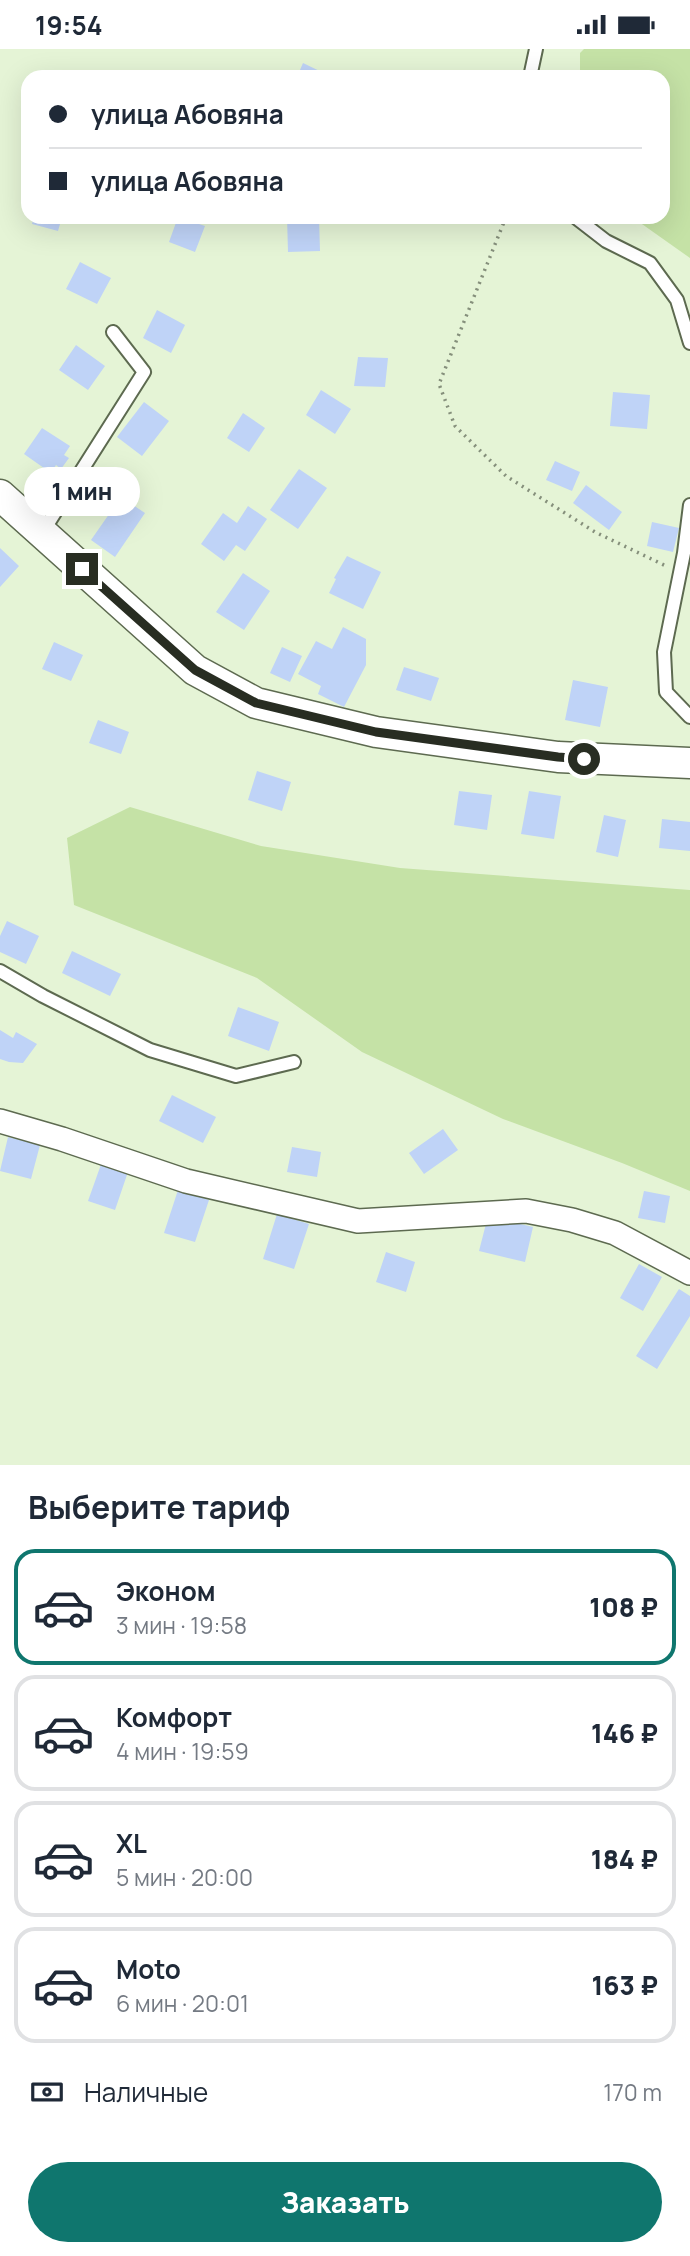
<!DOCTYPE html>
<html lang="ru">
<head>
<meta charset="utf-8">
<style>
  :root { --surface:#fff; --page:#f6f6f7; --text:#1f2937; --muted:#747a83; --line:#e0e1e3; --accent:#0f766e }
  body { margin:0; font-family:Manrope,sans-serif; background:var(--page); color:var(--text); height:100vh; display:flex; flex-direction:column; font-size:26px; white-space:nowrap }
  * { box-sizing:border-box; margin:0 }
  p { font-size:23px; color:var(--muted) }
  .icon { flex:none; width:38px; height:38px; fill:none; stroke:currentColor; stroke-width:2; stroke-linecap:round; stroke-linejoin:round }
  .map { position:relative; height:1416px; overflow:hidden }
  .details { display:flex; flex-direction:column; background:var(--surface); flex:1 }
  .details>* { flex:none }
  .banner { position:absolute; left:21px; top:21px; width:649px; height:154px; border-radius:21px; box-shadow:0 7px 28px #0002; display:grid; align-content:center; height:154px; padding:0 28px; background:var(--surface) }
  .end { position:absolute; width:32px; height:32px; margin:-16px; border:9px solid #282d22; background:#fff; box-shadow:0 0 0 4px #fff }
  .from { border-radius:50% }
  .bubble { position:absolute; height:49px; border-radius:24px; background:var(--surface); box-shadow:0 7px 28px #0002; font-size:23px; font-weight:800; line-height:49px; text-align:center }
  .banner b { display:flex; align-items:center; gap:24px; height:66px; font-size:26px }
  .banner b+b { border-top:2px solid var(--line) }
  .banner i { width:18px; height:18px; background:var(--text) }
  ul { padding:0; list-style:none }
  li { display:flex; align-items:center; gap:21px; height:116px; margin:0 14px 10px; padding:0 14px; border:4px solid var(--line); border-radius:21px }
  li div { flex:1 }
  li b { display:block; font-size:26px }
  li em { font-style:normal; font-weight:800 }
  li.on { border-color:var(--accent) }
  li>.icon { width:63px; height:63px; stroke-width:1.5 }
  h2 { padding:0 28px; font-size:32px; line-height:84px }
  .pay { display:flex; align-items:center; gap:18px; height:77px; padding:0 28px; font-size:26px }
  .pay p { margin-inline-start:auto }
  .cta { display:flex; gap:14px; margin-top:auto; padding:14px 28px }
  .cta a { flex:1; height:80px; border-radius:42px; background:var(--accent); color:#fff; font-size:28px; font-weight:800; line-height:80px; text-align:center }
  .status { display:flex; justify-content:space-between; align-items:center; height:49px; padding:0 35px; background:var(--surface); direction:ltr }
  .status svg { height:19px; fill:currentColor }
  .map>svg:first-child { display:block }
  .green { fill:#c5e2a6 }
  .building { fill:#bfd3f7 }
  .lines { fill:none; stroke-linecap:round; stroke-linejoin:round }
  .service-casing { stroke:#5d6a50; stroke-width:16 }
  .minor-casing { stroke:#5d6a50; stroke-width:26 }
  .tertiary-casing { stroke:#5d6a50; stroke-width:33 }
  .path { stroke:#858f7b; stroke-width:3.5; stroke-dasharray:2 5; stroke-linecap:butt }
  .service { stroke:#fff; stroke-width:12 }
  .minor { stroke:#fff; stroke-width:23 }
  .tertiary { stroke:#fff; stroke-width:30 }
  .route { stroke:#282d22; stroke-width:9 }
</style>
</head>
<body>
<div class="status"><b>19:54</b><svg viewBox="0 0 49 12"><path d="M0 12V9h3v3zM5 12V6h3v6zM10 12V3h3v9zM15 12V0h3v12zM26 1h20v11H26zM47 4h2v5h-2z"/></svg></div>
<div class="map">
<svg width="690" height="1416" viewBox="0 0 690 1416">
  <rect width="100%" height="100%" fill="#e5f4d6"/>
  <path class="green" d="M584 0H690V209L632 168H663V28H580V4Z
    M130 758 261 797 400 819 690 841V1142L622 1114 503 1070 362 1003 257 929 74 856 67 789Z"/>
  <path class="building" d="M303 14 332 28H297Z
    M34 168H62L58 182 32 175Z
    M178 168 205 177 195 203 169 193Z
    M287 168H319L320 202 288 203Z
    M80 213 111 229 97 255 66 240Z
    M157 261 185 276 171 304 143 289Z
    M76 296 105 317 88 341 59 321Z
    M358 308 388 309 385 338 354 337Z
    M321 341 351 360 335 385 306 366Z
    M613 343 650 346 647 380 610 377Z
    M144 353 169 372 142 407 117 388Z
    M243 364 265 379 249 403 227 389Z
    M42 379 70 397 64 406 69 409 61 420 56 416 51 424 24 405Z
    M555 412 580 423 572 442 546 431Z
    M299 420 327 439 298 480 270 461Z
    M586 436 622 463 609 481 573 454Z
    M121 448 145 464 115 508 91 491Z
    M248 457 267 470 245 502 236 496 224 512 201 495 223 464 237 474Z
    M652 473 679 479 673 503 647 497Z
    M0 499 19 517 0 538Z
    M347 507 381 523 363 560 329 544 336 530 334 529Z
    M243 524 270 542 244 581 216 563Z
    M343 578 366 590V616L344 658 318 645 321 637 298 625 316 592 332 600Z
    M54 593 83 606 71 632 42 620Z
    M282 598 302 607 290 633 270 624Z
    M404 618 439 629 431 652 396 641Z
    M573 631 608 638 600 678 565 671Z
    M98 671 129 683 121 705 89 694Z
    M257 722 291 733 282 762 248 751Z
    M459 742 492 746 487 781 454 776Z
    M529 742 561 747 554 790 521 785Z
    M604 766 626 771 618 808 596 803Z
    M662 770 690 773V802L659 799Z
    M7 872 39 887 26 915 0 903V887Z
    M72 902 121 925 110 947 62 924Z
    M238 958 279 973 269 1002 228 987Z
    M0 981 13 989 16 983 37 995 23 1014 9 1013 0 1010Z
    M172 1046 216 1068 203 1094 159 1072Z
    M443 1080 458 1101 424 1125 409 1104Z
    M8 1088 40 1096 31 1130 0 1122Z
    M292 1098 321 1103 317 1128 287 1123Z
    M104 1107 130 1117 115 1161 88 1152Z
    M178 1141 209 1151 195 1193 164 1184Z
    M644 1142 670 1147 665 1174 638 1169Z
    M277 1165 309 1175 294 1220 263 1210Z
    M488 1167 533 1178 525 1213 479 1202Z
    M386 1203 415 1213 406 1243 376 1233Z
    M639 1215 662 1228 643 1262 620 1249Z
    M679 1240 690 1247V1267L657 1320 636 1307Z"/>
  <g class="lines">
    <g class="service-casing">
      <path id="service" d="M530 28 536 0
        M575 168 606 192 650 214 677 251 690 294
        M690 456 684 504 664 603 666 643 690 668
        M42 484 144 323 113 283
        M0 922 43 947 150 1001 236 1027 294 1013"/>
    </g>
    <g class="minor-casing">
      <path id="minor" d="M0 1072 62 1090 186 1132 358 1172 526 1162 572 1171 615 1184 690 1224"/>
    </g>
    <g class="tertiary-casing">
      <path id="tertiary" d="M0 446 195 621 256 654 376 683 558 708 690 714"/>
    </g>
    <path class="path" d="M506 168 439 335 455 377 506 427 595 483 666 517"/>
    <use href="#service" class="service"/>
    <use href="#minor" class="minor"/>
    <use href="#tertiary" class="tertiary"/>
  </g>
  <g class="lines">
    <path class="route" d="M82 520 195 621 256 654 376 683 558 708 584 710"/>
  </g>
</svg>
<i class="end from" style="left:584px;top:710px"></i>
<i class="end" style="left:82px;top:520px"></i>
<div class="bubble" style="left:24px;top:418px;width:116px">1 мин</div>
<div class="banner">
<b><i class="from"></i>улица Абовяна</b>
<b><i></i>улица Абовяна</b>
</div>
</div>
<section class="details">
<h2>Выберите тариф</h2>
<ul>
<li class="on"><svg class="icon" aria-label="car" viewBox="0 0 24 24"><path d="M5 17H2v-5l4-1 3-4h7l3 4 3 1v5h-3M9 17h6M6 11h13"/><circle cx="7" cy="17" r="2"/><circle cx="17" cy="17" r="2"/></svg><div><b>Эконом</b><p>3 мин · 19:58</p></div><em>108 ₽</em></li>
<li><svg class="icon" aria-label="car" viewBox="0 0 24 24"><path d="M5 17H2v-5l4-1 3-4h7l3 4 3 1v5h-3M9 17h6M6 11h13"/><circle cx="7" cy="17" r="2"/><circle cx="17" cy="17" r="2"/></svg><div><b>Комфорт</b><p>4 мин · 19:59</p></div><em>146 ₽</em></li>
<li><svg class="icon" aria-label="car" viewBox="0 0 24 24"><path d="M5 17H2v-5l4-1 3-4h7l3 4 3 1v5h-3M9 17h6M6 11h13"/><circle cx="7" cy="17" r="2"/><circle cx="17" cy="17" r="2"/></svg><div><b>XL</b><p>5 мин · 20:00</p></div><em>184 ₽</em></li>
<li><svg class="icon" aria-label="car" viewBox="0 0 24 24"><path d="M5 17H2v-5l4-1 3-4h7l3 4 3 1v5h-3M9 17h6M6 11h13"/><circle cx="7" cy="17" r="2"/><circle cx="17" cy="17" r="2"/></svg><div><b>Moto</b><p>6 мин · 20:01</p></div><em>163 ₽</em></li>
</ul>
<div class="pay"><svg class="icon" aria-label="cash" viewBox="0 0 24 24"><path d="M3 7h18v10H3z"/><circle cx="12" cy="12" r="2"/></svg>Наличные<p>170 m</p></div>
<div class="cta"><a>Заказать</a></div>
</section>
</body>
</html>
